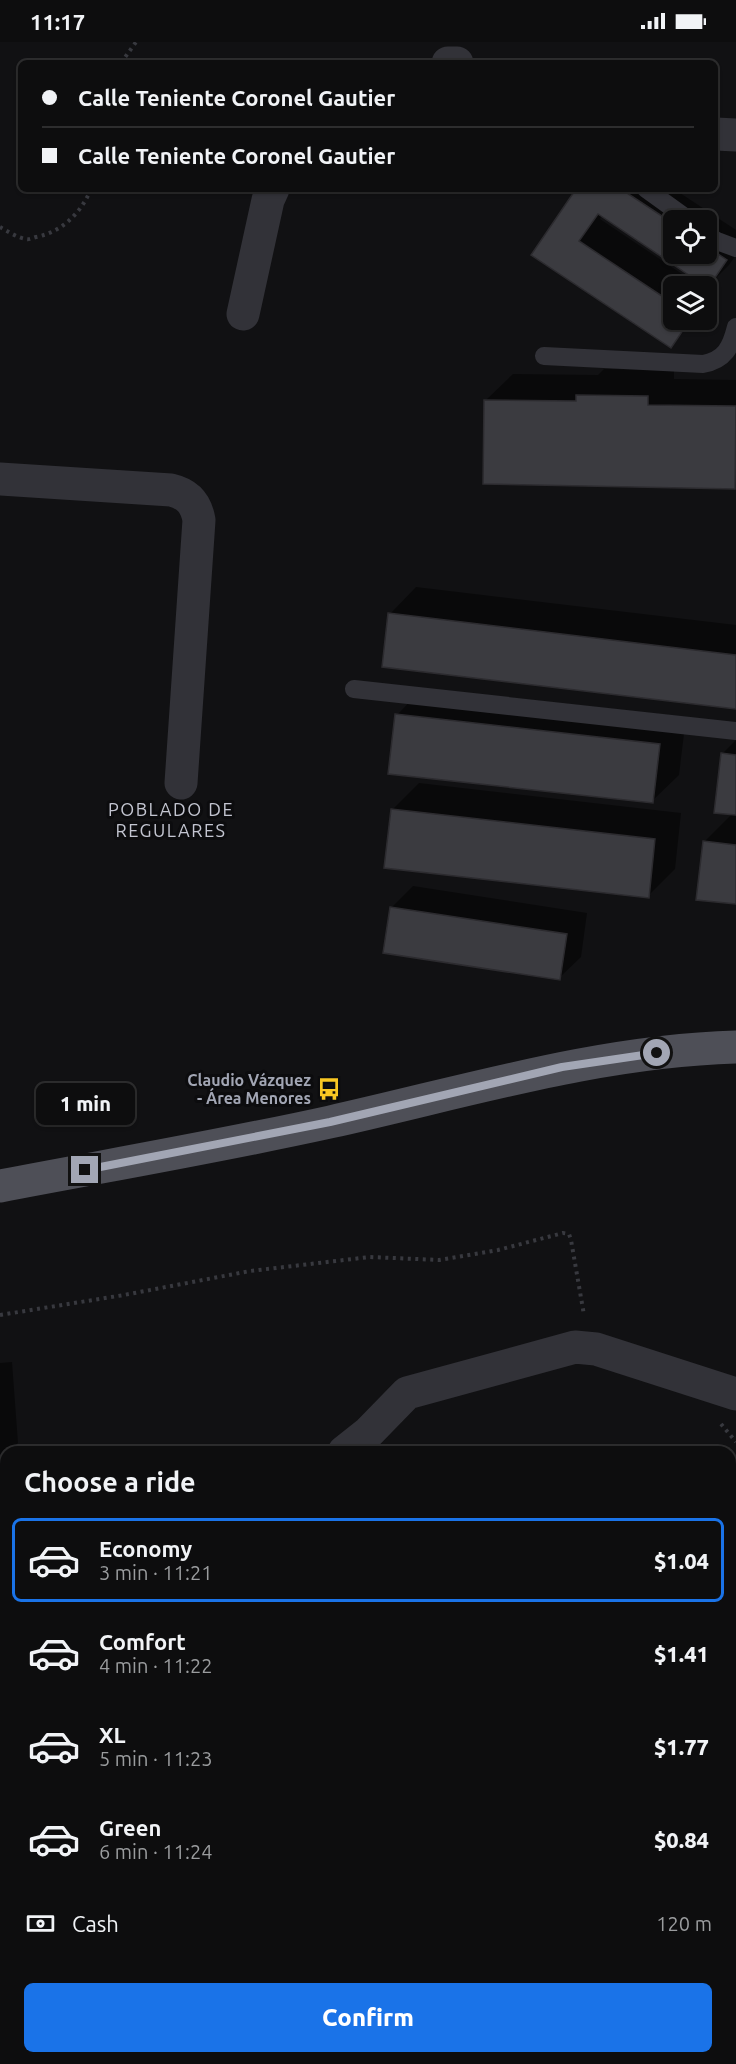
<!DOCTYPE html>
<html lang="en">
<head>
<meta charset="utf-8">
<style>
  :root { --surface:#0d0d0e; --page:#161617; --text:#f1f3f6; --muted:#9a9c9e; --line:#2d2d2e; --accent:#1a73e8 }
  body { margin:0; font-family:Ubuntu,sans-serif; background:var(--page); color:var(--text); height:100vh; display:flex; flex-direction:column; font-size:22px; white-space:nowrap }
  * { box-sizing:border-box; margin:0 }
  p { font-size:20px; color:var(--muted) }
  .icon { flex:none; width:33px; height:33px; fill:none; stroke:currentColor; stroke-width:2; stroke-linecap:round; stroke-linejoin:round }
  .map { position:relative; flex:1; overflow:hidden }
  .sheet { position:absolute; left:0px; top:1404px; width:736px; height:618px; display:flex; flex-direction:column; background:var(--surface); border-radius:18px 18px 0 0; box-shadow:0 2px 4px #0004,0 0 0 2px var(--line) }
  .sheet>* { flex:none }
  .top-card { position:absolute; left:18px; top:18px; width:700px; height:132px; border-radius:9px; box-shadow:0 2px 4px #0004,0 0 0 2px var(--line); display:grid; align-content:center; height:132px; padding:0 24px; background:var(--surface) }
  .controls { position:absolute; left:663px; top:168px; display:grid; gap:12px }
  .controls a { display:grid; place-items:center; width:54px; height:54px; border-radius:9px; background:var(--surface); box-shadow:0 2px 4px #0004,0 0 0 2px var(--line); font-size:30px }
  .end { position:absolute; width:27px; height:27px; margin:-14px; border:8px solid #a2a6b4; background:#111; box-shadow:0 0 0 3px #111 }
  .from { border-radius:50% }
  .bubble { position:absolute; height:42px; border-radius:9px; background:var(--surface); box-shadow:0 2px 4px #0004,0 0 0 2px var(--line); font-size:20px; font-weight:800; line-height:42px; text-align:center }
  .top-card b { display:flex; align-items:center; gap:21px; height:57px; font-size:22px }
  .top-card b+b { border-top:2px solid var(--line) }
  .top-card i { width:15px; height:15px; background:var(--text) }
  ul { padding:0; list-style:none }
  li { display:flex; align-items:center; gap:18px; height:84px; margin:0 12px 9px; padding:0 12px; border:3px solid transparent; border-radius:9px }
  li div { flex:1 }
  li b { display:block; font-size:22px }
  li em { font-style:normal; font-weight:800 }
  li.current { border-color:var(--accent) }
  li>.icon { width:54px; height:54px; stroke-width:1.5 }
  h2 { padding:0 24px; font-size:27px; line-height:72px }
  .pay { display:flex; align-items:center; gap:15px; height:66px; padding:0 24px; font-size:22px }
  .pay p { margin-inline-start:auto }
  .action { display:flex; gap:12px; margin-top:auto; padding:12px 24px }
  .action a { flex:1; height:69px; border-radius:9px; background:var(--accent); color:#fff; font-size:24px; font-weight:800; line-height:69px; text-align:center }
  .status { display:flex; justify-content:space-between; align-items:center; height:42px; padding:0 30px; background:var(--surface); direction:ltr }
  .status svg { height:16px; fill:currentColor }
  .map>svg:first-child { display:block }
  .green { fill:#1b231d }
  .shadow { fill:#0007; fill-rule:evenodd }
  .building { fill:#3b3b40; stroke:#2c2b2f; stroke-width:1.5 }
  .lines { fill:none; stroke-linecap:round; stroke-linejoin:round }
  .path { stroke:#38393f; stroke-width:4; stroke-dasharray:3 4.5; stroke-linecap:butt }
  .service { stroke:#323238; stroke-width:18 }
  .minor { stroke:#323238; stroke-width:33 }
  .primary { stroke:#4e4f57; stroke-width:33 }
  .route { stroke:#a2a6b4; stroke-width:8 }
  .labels { text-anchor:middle; stroke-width:6; stroke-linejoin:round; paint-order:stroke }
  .poi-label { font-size:16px; font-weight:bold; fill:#a2a6b4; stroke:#0c0c0e; text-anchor:end }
  .neighbourhood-label { font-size:18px; letter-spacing:1.5px; fill:#c3c5d0; stroke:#0c0c0e }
</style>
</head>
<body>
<div class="status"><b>11:17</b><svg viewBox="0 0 49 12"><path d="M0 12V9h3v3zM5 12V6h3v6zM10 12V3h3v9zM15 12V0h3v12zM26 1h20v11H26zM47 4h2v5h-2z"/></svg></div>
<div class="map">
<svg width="736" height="2022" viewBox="0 0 736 2022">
  <rect width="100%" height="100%" fill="#111113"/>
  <path class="green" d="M731 1936 736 1946V2022H334L329 2016H730Z"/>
  <path class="shadow" d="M578 147H674L736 188V213L729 223 708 244 602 173 600 177 700 244H674V278H695L670 304 534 212ZM674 178H706V212H674Z
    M706 249 712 253 706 261Z
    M604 327 674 328V337L736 338V444L734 445 486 358 513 332 598 333Z
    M416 545 736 583V666L390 572Z
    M423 646 686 675 679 733 652 759 397 673Z
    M736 698V861L704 800 733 771 722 712Z
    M419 741 681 771 675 827 648 854 392 768Z
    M413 844 587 871 581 915 559 936 391 866Z
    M12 1320 18 1401 8 1410H6L0 1418V1321Z"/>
  <path class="building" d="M576 147H621L674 182V212H706V204L727 218 708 246 598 172 579 199 674 262V278H690L671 306 531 213Z
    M576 353 648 354V363L736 364 735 447 483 442 484 358 576 359Z
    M388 571 736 613V667L382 625Z
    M395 672 660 702 653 761 388 732Z
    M721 711 736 713V773L714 771Z
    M391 767 655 797 649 856 384 826Z
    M703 799 736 803V862L696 858Z
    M390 865 567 892 560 938 383 911Z"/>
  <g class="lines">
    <path class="path" d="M121 21 136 0
      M0 185C7 189 18 196 26 197 29 198 32 196 36 195 62 190 81 171 91 147
      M0 1273 124 1253 250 1229 370 1215 439 1218 498 1208 563 1191 569 1192 571 1198 584 1273
      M721 1382 736 1400"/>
    <path class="service" d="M646 147 689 178
      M706 192 717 199 736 206
      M544 314 703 322C725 318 731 305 736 285
      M354 647 736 689"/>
    <path class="minor" d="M448 21H457
      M716 92 736 93
      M243 272 268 158 273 147
      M0 437 171 448C188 452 196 461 199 478L181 741
      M344 1410 368 1391 407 1351 575 1305 596 1307 736 1352
      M0 1492 6 1493
      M0 1666 6 1673
      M730 1940 736 1950
      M331 2016 337 2022
      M29 2022 35 2016"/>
    <path class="primary" d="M0 1144C110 1123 221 1104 330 1080 465 1050 597 1009 736 1005"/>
  </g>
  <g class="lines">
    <path class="route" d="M85 1128 330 1080 562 1025 657 1011"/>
  </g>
  <defs>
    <g id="bus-bare" transform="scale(1.8)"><path d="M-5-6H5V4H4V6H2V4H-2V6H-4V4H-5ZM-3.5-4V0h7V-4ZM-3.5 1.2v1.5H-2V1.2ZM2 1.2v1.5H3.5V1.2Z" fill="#f9c723" stroke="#0c0c0e" stroke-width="2.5" paint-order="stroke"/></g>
  </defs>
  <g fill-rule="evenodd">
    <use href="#bus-bare" x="329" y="1047"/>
  </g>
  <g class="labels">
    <g class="poi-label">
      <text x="311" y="1044">Claudio Vázquez<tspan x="311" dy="18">- Área Menores</tspan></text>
    </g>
    <g class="neighbourhood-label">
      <text x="171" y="774">POBLADO DE<tspan x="171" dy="21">REGULARES</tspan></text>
    </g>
  </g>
</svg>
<div class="controls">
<a><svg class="icon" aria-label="locate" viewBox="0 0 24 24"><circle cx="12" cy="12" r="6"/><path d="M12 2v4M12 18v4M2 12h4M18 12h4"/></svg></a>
<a><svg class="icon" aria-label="layers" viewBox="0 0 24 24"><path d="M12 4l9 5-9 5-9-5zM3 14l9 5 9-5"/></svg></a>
</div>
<i class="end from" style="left:657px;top:1011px"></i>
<i class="end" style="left:85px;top:1128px"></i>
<div class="bubble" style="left:36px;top:1041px;width:99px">1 min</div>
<div class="top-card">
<b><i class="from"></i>Calle Teniente Coronel Gautier</b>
<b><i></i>Calle Teniente Coronel Gautier</b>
</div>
<section class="sheet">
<h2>Choose a ride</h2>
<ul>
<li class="current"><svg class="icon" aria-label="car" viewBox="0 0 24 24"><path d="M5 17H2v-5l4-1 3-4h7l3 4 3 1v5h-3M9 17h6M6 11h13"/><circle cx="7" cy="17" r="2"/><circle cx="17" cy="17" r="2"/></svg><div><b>Economy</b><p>3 min · 11:21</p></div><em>$1.04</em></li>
<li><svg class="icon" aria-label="car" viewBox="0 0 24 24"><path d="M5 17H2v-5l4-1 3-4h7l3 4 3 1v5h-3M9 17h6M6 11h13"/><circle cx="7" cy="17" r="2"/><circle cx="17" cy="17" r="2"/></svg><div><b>Comfort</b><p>4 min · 11:22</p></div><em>$1.41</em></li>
<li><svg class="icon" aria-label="car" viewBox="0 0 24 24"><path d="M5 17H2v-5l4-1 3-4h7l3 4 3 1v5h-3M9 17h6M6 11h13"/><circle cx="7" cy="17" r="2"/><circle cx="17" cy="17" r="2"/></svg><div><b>XL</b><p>5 min · 11:23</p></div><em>$1.77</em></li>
<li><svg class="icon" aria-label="car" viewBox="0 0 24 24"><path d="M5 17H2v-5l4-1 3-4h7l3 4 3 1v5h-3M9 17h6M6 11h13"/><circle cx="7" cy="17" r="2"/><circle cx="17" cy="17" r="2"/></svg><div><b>Green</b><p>6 min · 11:24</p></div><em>$0.84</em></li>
</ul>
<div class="pay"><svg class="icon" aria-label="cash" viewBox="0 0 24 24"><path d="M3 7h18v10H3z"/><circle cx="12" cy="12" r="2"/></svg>Cash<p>120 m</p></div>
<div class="action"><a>Confirm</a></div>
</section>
</div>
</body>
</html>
